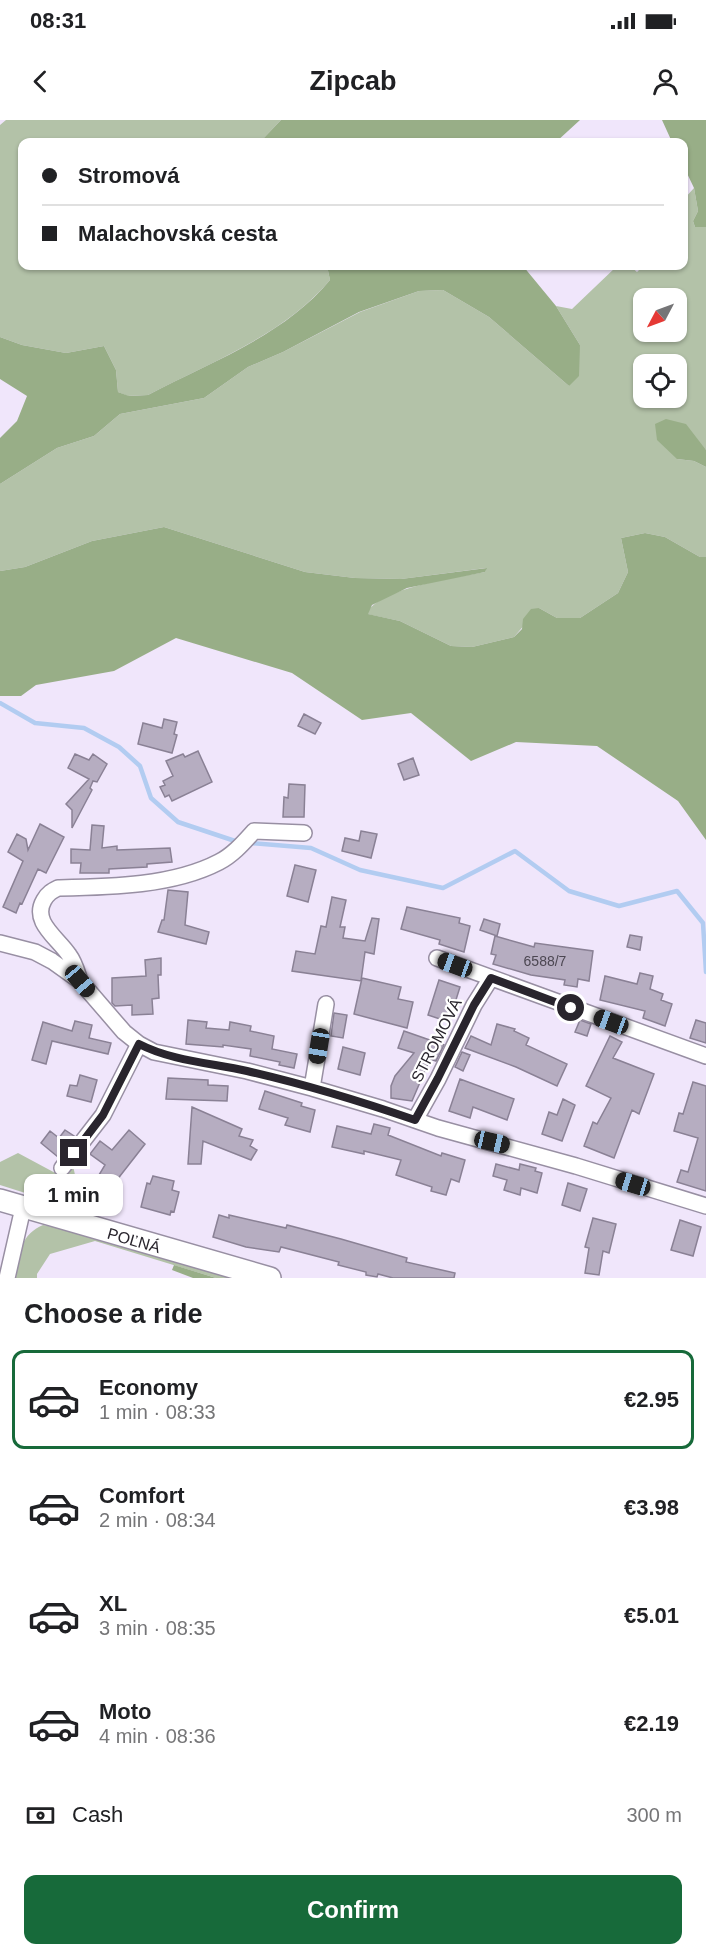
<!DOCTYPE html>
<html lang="en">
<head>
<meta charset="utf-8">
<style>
  :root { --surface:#fff; --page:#f6f6f6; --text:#202124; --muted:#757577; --line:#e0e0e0; --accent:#176a3a }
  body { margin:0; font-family:Arial,sans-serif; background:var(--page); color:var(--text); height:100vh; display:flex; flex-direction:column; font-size:22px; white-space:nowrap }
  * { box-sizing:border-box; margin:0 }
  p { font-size:20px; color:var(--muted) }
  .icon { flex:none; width:33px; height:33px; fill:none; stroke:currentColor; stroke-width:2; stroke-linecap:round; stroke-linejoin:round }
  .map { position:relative; height:1158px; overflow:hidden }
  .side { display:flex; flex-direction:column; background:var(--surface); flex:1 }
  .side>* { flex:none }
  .guide { position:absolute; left:18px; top:18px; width:670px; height:132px; border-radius:12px; box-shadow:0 2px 4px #0004; display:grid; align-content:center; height:132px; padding:0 24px; background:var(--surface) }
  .needle { width:39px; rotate:229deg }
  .buttons { position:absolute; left:633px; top:168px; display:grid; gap:12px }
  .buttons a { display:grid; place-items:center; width:54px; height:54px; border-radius:12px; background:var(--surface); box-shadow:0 2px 4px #0004; font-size:30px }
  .end { position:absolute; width:27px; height:27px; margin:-14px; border:8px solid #29252d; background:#fff; box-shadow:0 0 0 3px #fff }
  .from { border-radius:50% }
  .bubble { position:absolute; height:42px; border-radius:12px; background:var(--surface); box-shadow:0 2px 4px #0004; font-size:20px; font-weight:700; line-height:42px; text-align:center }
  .car { position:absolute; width:18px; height:36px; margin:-18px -9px; border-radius:8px; box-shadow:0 0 4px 2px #0007; background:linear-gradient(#222 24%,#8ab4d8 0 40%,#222 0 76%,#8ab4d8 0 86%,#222 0) }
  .guide b { display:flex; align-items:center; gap:21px; height:57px; font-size:22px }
  .guide b+b { border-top:2px solid var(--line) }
  .guide i { width:15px; height:15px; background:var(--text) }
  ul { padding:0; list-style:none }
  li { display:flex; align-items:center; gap:18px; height:99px; margin:0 12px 9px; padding:0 12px; border:3px solid transparent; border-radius:12px }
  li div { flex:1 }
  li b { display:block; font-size:22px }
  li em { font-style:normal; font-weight:700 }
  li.active { border-color:var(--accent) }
  li>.icon { width:54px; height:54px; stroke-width:1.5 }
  h2 { padding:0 24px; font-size:27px; line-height:72px }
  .pay { display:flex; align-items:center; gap:15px; height:66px; padding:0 24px; font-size:22px }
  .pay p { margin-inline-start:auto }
  .button { display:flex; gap:12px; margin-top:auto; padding:12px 24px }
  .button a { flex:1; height:69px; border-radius:12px; background:var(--accent); color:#fff; font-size:24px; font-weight:700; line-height:69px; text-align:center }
  .status { display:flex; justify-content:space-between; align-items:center; height:42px; padding:0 30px; background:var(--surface); direction:ltr }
  .status svg { height:16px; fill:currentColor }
  header { display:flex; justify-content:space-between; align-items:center; height:78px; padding:0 24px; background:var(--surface); font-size:27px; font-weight:700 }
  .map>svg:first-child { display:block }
  .green { fill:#b3c2a8; fill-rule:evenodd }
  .forest { fill:#98ae87 }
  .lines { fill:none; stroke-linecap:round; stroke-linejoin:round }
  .stream { stroke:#b2ccf1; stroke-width:4.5 }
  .building { fill:#b6adc1; stroke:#8a8195; stroke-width:1.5 }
  .street-casing { stroke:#988fa3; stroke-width:18 }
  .secondary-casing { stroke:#988fa3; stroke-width:24 }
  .street { stroke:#fff; stroke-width:15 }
  .secondary { stroke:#fff; stroke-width:21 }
  .route { stroke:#29252d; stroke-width:8 }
  .labels { text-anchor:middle; stroke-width:4.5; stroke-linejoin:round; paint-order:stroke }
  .number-label { font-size:14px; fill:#4c4752 }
  .street-label { font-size:16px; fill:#29252d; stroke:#fff }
</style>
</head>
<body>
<div class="status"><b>08:31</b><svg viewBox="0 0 49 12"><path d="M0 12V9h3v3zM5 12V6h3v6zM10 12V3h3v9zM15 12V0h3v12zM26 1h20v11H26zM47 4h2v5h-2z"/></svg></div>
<header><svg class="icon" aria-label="back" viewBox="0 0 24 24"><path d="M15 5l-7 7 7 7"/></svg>Zipcab<svg class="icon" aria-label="person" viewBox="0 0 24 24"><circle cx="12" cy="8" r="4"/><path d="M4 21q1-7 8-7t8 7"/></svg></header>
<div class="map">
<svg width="706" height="1158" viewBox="0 0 706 1158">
  <rect width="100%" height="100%" fill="#f0e6fb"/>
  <path class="green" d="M6 0H281L260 22H22V146H327L330 160C283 216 210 242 148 275L128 276 118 272 116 250 104 226 66 233 22 225 0 217V5Z
    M694 68 698 91 693 101 695 107H706V330L704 329 677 339 694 341 706 347V437H700L665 417 645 413 621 418 628 452 618 473 580 498H557L539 488 514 517 472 527 451 526 400 501 367 494C376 468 459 457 485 452L486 448 401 459 355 458 305 452 164 407 92 421 25 447 0 451V364L57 328 94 316 120 294 204 278 248 247 283 232 360 192 419 171 443 170 489 197 569 266 580 225 556 186 572 189 617 146H630L637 152 643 146H684V79ZM644 178H676V212H644ZM644 244H676V278H644Z
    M18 1033 59 1055 66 1053 73 1045 82 1091 0 1065V1042Z
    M43 1105 53 1107 234 1158H216L95 1121 50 1134 37 1154V1158H16C18 1135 20 1115 43 1105Z"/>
  <path class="forest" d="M281 0H580L556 22H260Z
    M662 0H706V107H695L693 101 698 91 694 68 684 47V22H672Z
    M327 146H523L556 186 580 225 579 256 569 266 489 197 443 170 419 171 359 192 283 232 248 247 204 278 120 294 94 316 57 328 0 364V318L17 301 27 276 0 259V217L22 225 66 233 104 226 116 250 118 272 129 276 148 275C210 242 284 216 330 160Z
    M666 299 686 304 706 330V347L694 341 677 339 657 320 655 304Z
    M164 407 305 452 355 458 401 459 487 448 485 452 407 468 372 485 368 494 400 501 451 526 472 527 514 517 522 509 523 499 531 489 539 488 557 498H580L618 473 628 452 621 418 645 413 665 417 700 437H706V720L678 681 597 626 516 622 471 641 411 593 362 600 292 553 176 518 114 551 36 565 21 576H0V451L25 447 92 421Z
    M174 1145 216 1158H217H193L172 1150Z"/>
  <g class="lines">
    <path class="stream" d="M0 583 35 603 84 608 119 627 140 646 151 678 178 702 238 722
      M250 723 311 728 360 750 443 768 515 731 569 771 619 786 677 771 703 803 706 852"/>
  </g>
  <path class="building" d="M304 594 321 603 315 614 298 606Z
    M164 599 177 602 174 614 177 615 172 633 138 624 143 603 162 608Z
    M198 631 212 662 172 681 169 675 165 677 160 667 165 665 163 661 173 656 166 641 183 634 185 637Z
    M75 634 89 640 93 634 107 644 97 662 93 661 90 668 92 670 72 708V690L66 684 89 659 68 648Z
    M413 638 419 655 404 660 398 644Z
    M289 664 305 665 304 697H283L284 677 288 678Z
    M40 704 64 717 46 753 38 749 22 784 20 783 16 793 3 787 23 741 8 732 17 714 26 719 28 730Z
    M92 705 104 706 102 728 117 726V730L170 728 172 742 147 744V747L109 749V753H80L81 743H71V729L90 730Z
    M361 711 377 714 371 738 342 731 345 718 359 721Z
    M295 745 316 750 308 782 287 776Z
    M168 770 188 772 185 805 209 812 206 824 158 812 162 800H164Z
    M332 777 346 780 340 807H345L343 818 365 821 372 798 379 799 374 834 365 832 361 861 292 851 296 831 315 834 321 806 326 807Z
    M407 787 460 798 459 803 470 806 464 832 439 824 440 820 401 809Z
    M484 799 500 804 497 816 480 810Z
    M630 815 642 817 640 830 627 827Z
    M495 816 534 827 535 823 593 831 589 861 578 859 577 867 564 865 565 860 531 855 493 844 496 835 491 834Z
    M161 838V855H158L159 878 152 879 153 894 132 895V885L115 886 112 883V858L146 856 145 840Z
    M640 853 653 856 650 869 663 874 661 880 672 884 665 906 643 898 645 891 600 880 605 856 637 864Z
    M362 858 401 867 398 879 413 882 407 908 354 894Z
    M439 860 460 867 449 902 428 895Z
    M334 893 347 895 343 918 331 916Z
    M188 900 207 902 206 908 229 910 230 902 251 906 250 911 274 916 272 929 297 934 294 948 279 945 280 942 250 936 251 929 223 925V927L186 924Z
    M580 900 591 904 587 916 575 912Z
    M696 900 706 903V923L690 918Z
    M75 901 92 905 89 918 111 923 108 934 52 921 46 944 32 940 43 902 72 911Z
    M497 904 515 909 514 911 529 918 526 925 567 944 557 966 516 947 465 928 471 916 491 925Z
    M404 911 444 925 436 941 430 939 412 981 391 978V966L395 956 414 933 398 928Z
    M610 916 622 922 613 938 654 954 639 994 632 990 614 1038 584 1026 593 1002 597 1004 611 978 586 966Z
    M343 927 365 933 360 955 338 949Z
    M462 932 470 935 463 951 455 947Z
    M80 955 97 960 91 982 67 976 70 965 77 966Z
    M168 958 208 960V965L228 966 227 981 166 979Z
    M460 959 514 979 507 1000 473 987 470 998 449 991Z
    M693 962 706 966V1071L677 1062 681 1050 688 1052 698 1018 674 1011 679 993 683 994Z
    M265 971 302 983 301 986 315 990 310 1012 285 1005 288 998 259 989Z
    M563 979 575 985 562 1021 542 1014 549 992 557 995Z
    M192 987 242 1009 239 1016 253 1020 250 1026 257 1030 251 1040 203 1021 201 1044H188Z
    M374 1004 390 1008 388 1015 441 1036 442 1033 465 1040 459 1062 451 1059 446 1075 431 1071 432 1067 396 1055 401 1040 364 1031V1034L332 1027 337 1006 371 1014Z
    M65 1010 74 1016 58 1037 41 1023 50 1011 59 1018Z
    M129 1010 145 1024 120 1056 108 1074 93 1065 105 1045 90 1034 100 1021 112 1030Z
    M496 1044 519 1050 520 1044 536 1048 535 1051 542 1053 537 1073 521 1068 520 1075 504 1070 507 1060 493 1056Z
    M153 1056 174 1061 172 1070 179 1072 174 1092 171 1091 170 1095 141 1087 147 1063 150 1064Z
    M568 1063 587 1069 580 1091 562 1085Z
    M219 1095 229 1098V1095L286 1108 287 1105 341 1119 407 1138 406 1142 455 1153 454 1158H393L378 1154 377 1157 366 1155V1152L338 1145 339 1142 281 1127 279 1132 246 1127 213 1117Z
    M593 1098 616 1104 609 1133 603 1131 599 1155 585 1153 589 1128 585 1127Z
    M680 1100 701 1107 693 1136 671 1130Z"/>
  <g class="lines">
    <g class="street-casing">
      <path id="street" d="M0 823 35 832 52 841 80 861 124 912 139 924 154 932 247 951 312 968 383 989 438 1008 576 1046 706 1086
        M437 838 706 936
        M80 861C77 852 75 843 69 835 58 818 31 802 44 780 48 773 52 771 58 768 110 767 173 766 219 742 233 735 244 722 254 711L304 713
        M312 968 326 884
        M415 1000 438 959 474 885 491 858
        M62 1048 103 995 139 924
        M7 1158 23 1088"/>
    </g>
    <g class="secondary-casing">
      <path id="secondary" d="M0 1080 270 1158"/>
    </g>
    <use href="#street" class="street"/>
    <use href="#secondary" class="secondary"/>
  </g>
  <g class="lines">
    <path class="route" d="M74 1033 103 995 139 924C172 941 211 943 247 951 304 964 360 981 415 1000L438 958 474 885 491 858 571 888"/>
  </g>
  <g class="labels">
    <g class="number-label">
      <text x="545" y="846">6588/7</text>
    </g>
    <g class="street-label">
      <text transform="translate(436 920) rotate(-63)" y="6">STROMOVÁ</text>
      <text transform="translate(134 1120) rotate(16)" y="6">POĽNÁ</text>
    </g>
  </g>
</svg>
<div class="buttons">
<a><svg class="needle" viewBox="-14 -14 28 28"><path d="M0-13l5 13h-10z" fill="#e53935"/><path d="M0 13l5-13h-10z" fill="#757577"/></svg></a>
<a><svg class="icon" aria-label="locate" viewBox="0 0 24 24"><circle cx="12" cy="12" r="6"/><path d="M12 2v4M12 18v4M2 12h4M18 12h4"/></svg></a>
</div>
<i class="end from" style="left:571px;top:888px"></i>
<i class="end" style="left:74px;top:1033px"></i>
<div class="bubble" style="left:24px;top:1054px;width:99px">1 min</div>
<i class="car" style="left:455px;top:845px;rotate:290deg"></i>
<i class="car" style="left:80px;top:861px;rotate:140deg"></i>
<i class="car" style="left:611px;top:902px;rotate:290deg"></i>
<i class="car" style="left:319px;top:926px;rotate:189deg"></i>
<i class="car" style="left:492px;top:1022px;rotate:103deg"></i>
<i class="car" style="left:633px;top:1064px;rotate:287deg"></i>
<div class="guide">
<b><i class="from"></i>Stromová</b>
<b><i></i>Malachovská cesta</b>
</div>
</div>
<section class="side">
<h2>Choose a ride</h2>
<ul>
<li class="active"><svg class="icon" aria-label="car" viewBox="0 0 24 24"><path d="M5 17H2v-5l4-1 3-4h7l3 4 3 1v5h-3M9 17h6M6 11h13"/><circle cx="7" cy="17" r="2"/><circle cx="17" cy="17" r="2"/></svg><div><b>Economy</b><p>1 min · 08:33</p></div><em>€2.95</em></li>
<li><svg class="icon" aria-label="car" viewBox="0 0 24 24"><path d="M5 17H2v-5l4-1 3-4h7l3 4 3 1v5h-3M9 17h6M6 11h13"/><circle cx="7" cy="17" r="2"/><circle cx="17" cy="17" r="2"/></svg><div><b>Comfort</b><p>2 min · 08:34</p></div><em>€3.98</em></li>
<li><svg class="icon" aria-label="car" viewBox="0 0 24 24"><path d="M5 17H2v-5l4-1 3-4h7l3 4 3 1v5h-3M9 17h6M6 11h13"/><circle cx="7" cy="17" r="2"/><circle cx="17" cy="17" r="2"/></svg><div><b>XL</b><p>3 min · 08:35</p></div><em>€5.01</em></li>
<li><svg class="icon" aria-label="car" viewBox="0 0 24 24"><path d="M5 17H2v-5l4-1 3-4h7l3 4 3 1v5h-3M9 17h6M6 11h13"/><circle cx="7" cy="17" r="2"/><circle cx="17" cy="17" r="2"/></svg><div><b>Moto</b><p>4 min · 08:36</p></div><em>€2.19</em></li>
</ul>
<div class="pay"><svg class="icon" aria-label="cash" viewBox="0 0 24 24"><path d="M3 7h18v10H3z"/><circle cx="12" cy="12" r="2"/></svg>Cash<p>300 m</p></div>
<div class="button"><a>Confirm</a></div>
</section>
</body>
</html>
